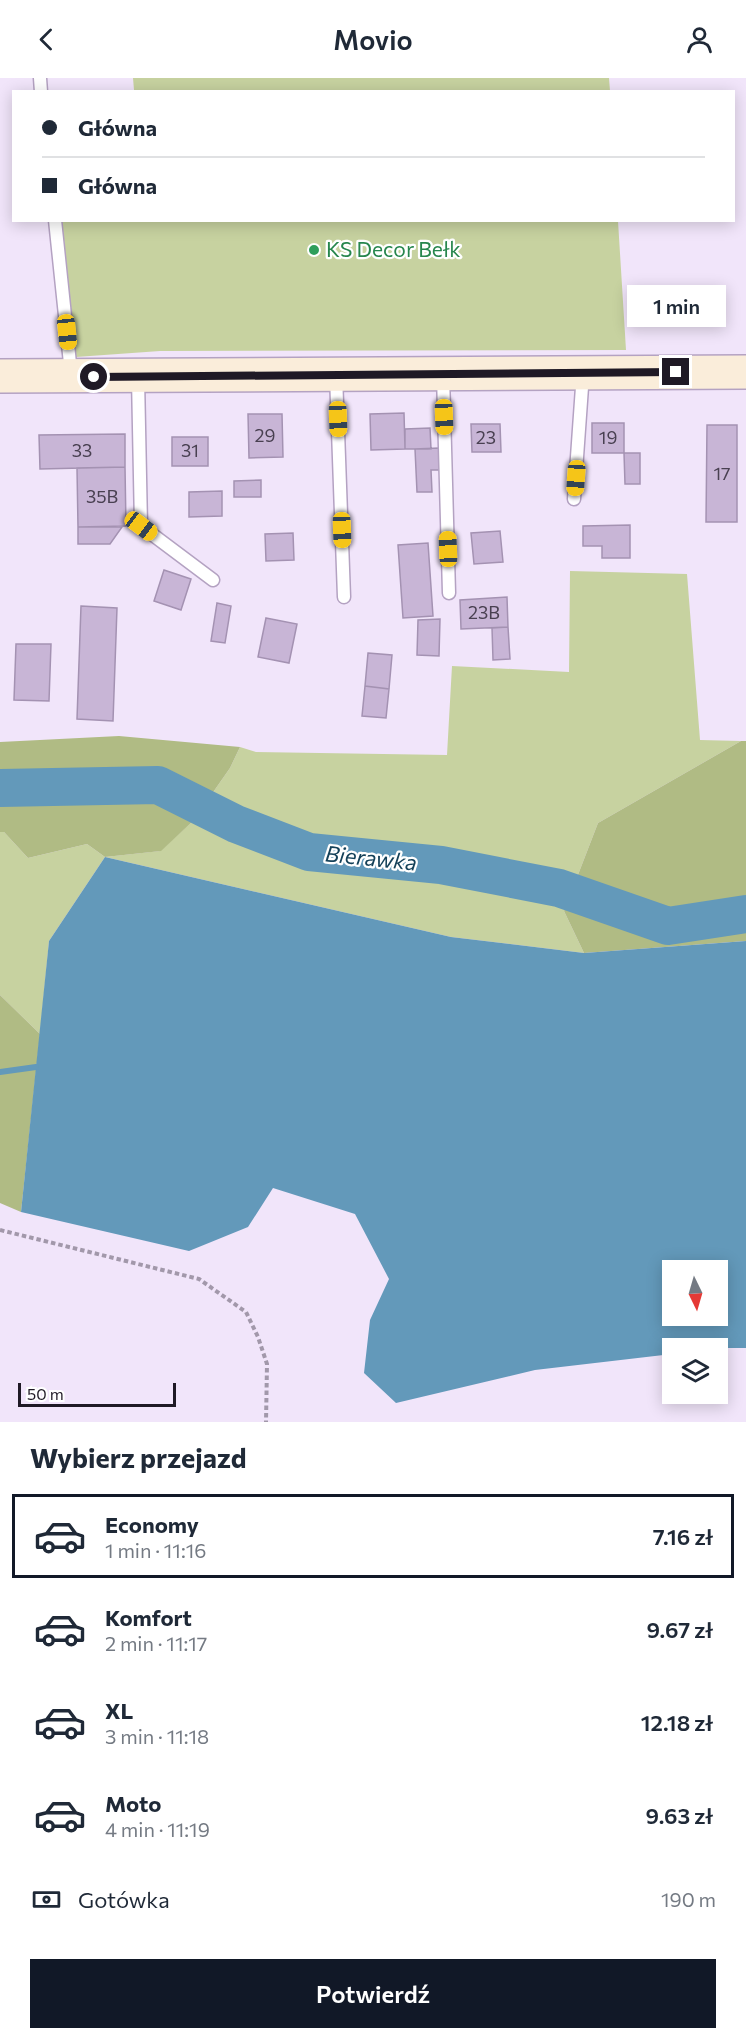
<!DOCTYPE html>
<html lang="pl">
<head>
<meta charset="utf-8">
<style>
  :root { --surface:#fff; --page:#f6f6f7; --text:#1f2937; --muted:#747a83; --line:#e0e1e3; --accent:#111827 }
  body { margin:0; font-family:Commissioner,sans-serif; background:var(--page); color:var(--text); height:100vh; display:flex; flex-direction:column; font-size:22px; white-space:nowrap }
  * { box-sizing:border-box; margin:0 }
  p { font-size:20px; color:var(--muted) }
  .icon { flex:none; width:33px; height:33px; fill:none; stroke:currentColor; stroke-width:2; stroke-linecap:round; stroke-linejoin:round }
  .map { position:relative; height:1344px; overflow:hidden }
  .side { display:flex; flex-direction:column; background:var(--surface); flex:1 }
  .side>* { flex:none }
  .banner { position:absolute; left:12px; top:12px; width:723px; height:132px; border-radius:0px; box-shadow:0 3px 15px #0003; display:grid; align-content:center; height:132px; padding:0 30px; background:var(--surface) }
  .needle { width:39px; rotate:175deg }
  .fabs { position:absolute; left:662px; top:1182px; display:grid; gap:12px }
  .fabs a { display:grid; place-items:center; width:66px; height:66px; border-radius:0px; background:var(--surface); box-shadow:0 3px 15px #0003; font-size:30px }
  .scale { position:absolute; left:18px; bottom:15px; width:158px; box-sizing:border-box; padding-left:6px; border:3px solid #1f1925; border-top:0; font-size:16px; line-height:21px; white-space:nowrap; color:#1f1925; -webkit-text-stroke:4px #fff; paint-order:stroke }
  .end { position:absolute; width:27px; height:27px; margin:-14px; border:8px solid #1f1925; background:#fff; box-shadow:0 0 0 3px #fff }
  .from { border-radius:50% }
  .bubble { position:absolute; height:42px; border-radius:0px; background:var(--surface); box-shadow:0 3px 15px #0003; font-size:20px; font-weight:600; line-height:42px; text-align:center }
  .car { position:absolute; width:18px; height:36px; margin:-18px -9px; border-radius:8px; box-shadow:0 0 4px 2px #0007; background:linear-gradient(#f5c518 24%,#345 0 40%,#f5c518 0 76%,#345 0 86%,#f5c518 0) }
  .banner b { display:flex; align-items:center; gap:21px; height:57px; font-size:22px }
  .banner b+b { border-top:2px solid var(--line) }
  .banner i { width:15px; height:15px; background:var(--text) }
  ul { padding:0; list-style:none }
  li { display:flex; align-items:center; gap:18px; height:84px; margin:0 12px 9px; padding:0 18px; border:3px solid transparent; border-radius:0px }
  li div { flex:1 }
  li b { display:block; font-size:22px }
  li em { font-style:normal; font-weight:600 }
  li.current { border-color:var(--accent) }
  li>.icon { width:54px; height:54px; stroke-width:1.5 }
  h2 { padding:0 30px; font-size:27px; line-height:72px }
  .pay { display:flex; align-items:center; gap:15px; height:66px; padding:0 30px; font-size:22px }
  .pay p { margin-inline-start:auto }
  .cta { display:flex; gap:12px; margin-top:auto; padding:12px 30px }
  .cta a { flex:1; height:69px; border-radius:0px; background:var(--accent); color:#fff; font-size:24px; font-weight:600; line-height:69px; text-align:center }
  header { display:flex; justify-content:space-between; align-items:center; height:78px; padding:0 30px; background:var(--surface); font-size:27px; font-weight:600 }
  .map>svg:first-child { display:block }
  .green { fill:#c7d2a0 }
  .forest { fill:#b0bb84 }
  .water { fill:#6399ba; fill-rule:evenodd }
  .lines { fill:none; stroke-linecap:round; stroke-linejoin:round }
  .stream { stroke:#6399ba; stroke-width:6 }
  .river { stroke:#6399ba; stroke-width:38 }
  .building { fill:#c8b5d6; stroke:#a492b2; stroke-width:1.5 }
  .service-casing { stroke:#b4a2c2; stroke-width:15 }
  .secondary-casing { stroke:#b4a2c2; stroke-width:36 }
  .path { stroke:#a298aa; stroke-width:4; stroke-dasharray:4.5 3; stroke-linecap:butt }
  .service { stroke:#fff; stroke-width:12 }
  .secondary { stroke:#faedda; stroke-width:33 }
  .route { stroke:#1f1925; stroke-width:8 }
  .leisure-dot { fill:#2e9e5b; stroke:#fff; stroke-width:2 }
  .labels { text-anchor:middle; stroke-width:4.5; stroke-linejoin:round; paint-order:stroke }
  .number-label { font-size:18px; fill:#494051 }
  .leisure-label { font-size:21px; fill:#27864d; stroke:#fff; text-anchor:start }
  .water-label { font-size:22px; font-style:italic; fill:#144159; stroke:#fff }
</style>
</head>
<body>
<header><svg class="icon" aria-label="back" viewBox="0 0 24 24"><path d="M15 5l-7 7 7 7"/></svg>Movio<svg class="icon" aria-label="person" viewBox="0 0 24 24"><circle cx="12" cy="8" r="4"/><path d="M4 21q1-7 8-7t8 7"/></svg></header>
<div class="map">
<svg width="746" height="1344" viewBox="0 0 746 1344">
  <rect width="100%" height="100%" fill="#f1e5fa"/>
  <path class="green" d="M133 0H609L610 13H117L134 12Z
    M62 143H618L626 272 160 273 76 279Z
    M570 493 687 496 700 662 741 663 598 745 564 833 584 875 451 859 105 779 49 863 40 956 0 917V754H4L28 780 87 766 105 779 160 773 193 743 230 690 240 669 256 674 447 677 452 588 569 594Z"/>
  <path class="forest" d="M119 658 240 669 230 690 193 743 161 773 105 779 87 766 28 780 4 754H0V664Z
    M741 663H746V863L584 875 564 833 598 745Z
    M0 917 40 956 21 1134 0 1125Z"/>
  <path class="water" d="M105 779 451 859 584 875 746 863V1270H672V1276L535 1292 396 1325 364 1295 370 1242 389 1201 355 1136 273 1110 248 1149 189 1173 21 1134 49 863ZM672 1192H717V1238H672Z"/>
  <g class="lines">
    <path class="stream" d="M0 994 36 989"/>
    <path class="river" d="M0 710 158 707 236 746 309 774 441 787 559 810 668 848 746 836"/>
  </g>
  <path class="building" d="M404 335 405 371 371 372 370 336Z
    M248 336H282L283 379 249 380Z
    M592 345H624V375H592Z
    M471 346H500L501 374H472Z
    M707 347H737V444H706Z
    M430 350 431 371H405V351Z
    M125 356V389L40 391 39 357Z
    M172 359H208V388H172Z
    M439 370 440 392H431L432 414H417L415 371Z
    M624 375H640V406H625Z
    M125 389 126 448 78 449 77 390Z
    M261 402V419H234V403Z
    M222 413V438L189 439V414Z
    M630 447V480H602V468H583V448Z
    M78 449H122L110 466H78Z
    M500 453 503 484 474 486 471 455Z
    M293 455 294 482 266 483 265 456Z
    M428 465 433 538 403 540 398 467Z
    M164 492 191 501 181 532 154 523Z
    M507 519 508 549 461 551 460 522Z
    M217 525 231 528 225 565 211 563Z
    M81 528 117 530 113 643 77 641Z
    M266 540 297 546 289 585 258 579Z
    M440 541 439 578 417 577 418 542Z
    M508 549 510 581 493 582 492 550Z
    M16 566H51L49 623 14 622Z
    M368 575 392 577 389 611 365 608Z
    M365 608 389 611 386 640 362 638Z"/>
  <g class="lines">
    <g class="service-casing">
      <path id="service" d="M40 0 41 14
        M55 142 71 295
        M336 297 344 519
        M443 297 449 515
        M138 300 141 448 213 502
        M574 421 583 295"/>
    </g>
    <g class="secondary-casing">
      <path id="secondary" d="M0 298 746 294"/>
    </g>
    <path class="path" d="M0 1152 199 1201 246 1234 258 1259 267 1286 266 1344"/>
    <use href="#service" class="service"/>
    <use href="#secondary" class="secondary"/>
  </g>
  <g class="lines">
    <path class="route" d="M94 299 676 294"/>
  </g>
  <circle class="leisure-dot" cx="314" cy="172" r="6"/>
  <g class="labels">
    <g class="number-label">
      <text x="265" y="364">29</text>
      <text x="486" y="366">23</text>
      <text x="608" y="366">19</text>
      <text x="82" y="379">33</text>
      <text x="190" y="379">31</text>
      <text x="722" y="402">17</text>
      <text x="102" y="425">35B</text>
      <text x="484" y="541">23B</text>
    </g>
    <g class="leisure-label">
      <text x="326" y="179">KS Decor Bełk</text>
    </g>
    <g class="water-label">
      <text transform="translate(371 780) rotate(6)" y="8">Bierawka</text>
    </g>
  </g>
</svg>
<div class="fabs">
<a><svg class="needle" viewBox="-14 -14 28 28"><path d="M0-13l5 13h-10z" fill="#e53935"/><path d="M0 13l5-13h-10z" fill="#747a83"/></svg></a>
<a><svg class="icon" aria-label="layers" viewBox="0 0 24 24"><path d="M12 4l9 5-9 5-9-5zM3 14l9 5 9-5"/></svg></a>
</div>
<div class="scale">50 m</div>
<i class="end from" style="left:94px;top:299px"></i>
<i class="end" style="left:676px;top:294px"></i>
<div class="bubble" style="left:627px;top:207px;width:99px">1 min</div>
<i class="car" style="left:67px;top:254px;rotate:174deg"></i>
<i class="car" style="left:444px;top:339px;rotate:178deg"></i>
<i class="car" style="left:338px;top:341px;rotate:178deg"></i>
<i class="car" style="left:576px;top:400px;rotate:184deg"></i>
<i class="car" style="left:141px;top:448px;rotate:127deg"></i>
<i class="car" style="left:342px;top:452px;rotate:178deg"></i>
<i class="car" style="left:448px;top:471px;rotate:358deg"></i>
<div class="banner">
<b><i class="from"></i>Główna</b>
<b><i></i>Główna</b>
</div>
</div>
<section class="side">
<h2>Wybierz przejazd</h2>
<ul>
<li class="current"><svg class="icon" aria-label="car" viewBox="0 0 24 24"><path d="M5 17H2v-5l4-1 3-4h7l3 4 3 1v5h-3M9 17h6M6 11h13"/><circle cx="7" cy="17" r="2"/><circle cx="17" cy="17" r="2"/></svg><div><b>Economy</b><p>1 min · 11:16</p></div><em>7.16 zł</em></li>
<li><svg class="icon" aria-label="car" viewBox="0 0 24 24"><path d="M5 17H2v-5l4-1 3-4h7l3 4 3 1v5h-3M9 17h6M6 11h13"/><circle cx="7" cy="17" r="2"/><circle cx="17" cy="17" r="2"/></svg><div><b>Komfort</b><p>2 min · 11:17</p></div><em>9.67 zł</em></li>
<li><svg class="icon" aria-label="car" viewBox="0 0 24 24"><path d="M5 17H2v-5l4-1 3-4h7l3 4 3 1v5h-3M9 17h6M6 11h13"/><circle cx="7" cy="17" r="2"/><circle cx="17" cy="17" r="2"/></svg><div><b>XL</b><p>3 min · 11:18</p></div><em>12.18 zł</em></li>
<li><svg class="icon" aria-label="car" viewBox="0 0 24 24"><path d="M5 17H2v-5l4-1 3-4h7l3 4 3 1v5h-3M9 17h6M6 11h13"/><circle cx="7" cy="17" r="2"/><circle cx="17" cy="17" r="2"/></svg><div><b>Moto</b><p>4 min · 11:19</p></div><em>9.63 zł</em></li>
</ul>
<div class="pay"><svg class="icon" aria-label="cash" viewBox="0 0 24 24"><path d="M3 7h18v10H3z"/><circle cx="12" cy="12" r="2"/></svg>Gotówka<p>190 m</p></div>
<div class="cta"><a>Potwierdź</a></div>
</section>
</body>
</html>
